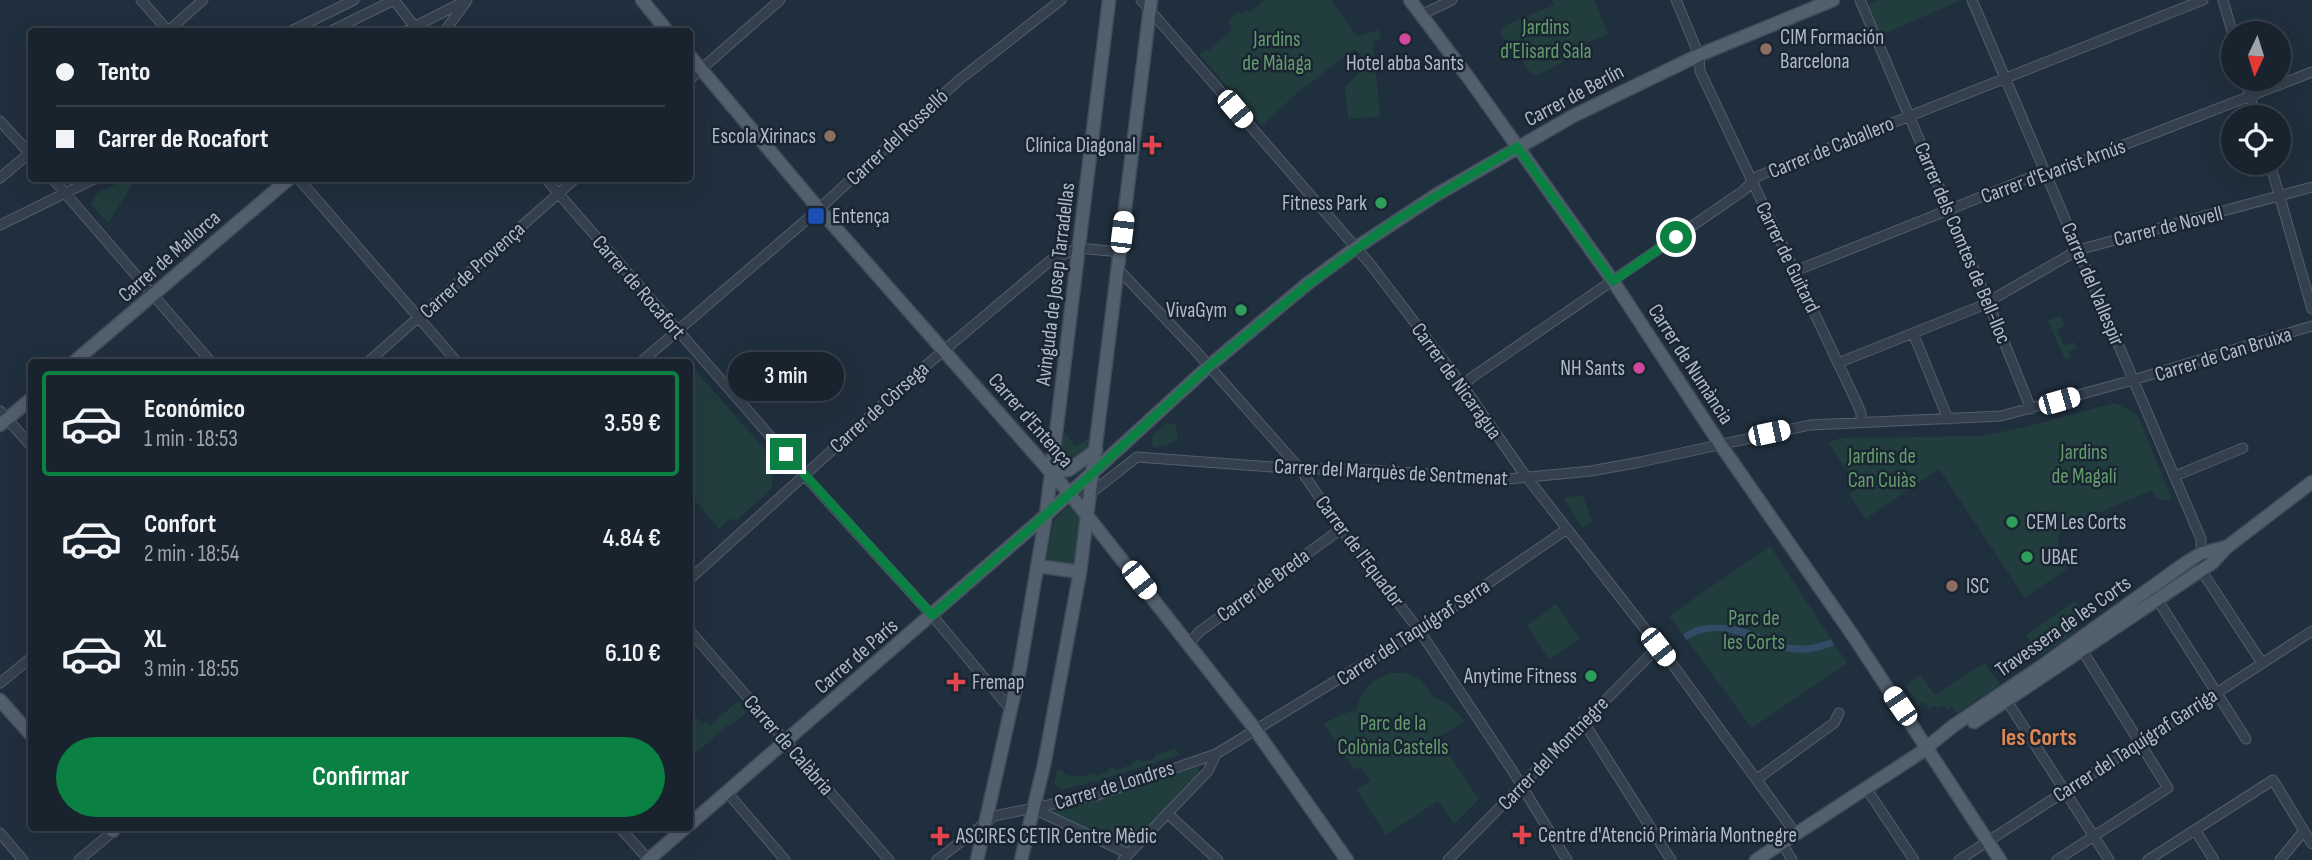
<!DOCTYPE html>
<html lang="es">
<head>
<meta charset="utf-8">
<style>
  :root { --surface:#18232e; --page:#252f3a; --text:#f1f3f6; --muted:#9fa4aa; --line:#36404a; --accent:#0b8043 }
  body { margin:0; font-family:"Sofia Sans Condensed",sans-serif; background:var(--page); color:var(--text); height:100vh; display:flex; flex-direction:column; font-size:26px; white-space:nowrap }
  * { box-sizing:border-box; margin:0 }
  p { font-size:23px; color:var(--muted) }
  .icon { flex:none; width:38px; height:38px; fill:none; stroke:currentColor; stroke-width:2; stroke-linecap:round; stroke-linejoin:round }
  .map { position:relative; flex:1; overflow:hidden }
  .panel { position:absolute; left:28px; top:359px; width:665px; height:472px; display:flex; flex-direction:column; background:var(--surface); border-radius:7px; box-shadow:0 7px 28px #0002,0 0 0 2px var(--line) }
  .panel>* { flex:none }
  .banner { position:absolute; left:28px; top:28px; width:665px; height:154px; border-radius:7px; box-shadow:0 7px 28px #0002,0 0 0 2px var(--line); display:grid; align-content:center; height:154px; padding:0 28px; background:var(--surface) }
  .needle { width:46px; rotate:184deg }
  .buttons { position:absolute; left:2221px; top:21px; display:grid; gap:14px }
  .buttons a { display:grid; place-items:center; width:70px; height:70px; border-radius:50%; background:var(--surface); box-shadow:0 7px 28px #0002,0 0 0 2px var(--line); font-size:35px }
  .end { position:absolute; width:32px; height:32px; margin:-16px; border:9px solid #0b8043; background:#fff; box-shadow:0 0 0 4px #fff }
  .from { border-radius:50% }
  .bubble { position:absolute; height:49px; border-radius:24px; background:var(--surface); box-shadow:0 7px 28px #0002,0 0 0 2px var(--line); font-size:23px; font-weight:600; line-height:49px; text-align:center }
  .car { position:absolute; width:21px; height:42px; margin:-21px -10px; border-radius:9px; box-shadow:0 0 5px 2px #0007; background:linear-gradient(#fff 24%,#345 0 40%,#fff 0 76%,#345 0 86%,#fff 0) }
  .banner b { display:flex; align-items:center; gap:24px; height:66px; font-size:26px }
  .banner b+b { border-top:2px solid var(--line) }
  .banner i { width:18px; height:18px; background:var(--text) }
  ul { padding:12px 0 0; list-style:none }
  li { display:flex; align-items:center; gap:21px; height:105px; margin:0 14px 10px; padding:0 14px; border:4px solid transparent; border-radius:7px }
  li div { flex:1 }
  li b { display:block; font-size:26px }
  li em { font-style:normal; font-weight:600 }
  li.selected { border-color:var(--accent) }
  li>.icon { width:63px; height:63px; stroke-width:1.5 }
  .cta { display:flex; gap:14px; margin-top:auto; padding:14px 28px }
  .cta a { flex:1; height:80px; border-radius:42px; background:var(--accent); color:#fff; font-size:28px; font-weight:600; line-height:80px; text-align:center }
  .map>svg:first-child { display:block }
  .green { fill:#223d3e }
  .water { fill:#324b66 }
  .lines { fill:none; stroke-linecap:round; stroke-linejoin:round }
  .minor-casing { stroke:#525e6b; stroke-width:11 }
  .major-casing { stroke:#404c59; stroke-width:15 }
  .minor { stroke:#34404d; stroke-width:9 }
  .major { stroke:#525f6d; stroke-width:12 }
  .route { stroke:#0b8043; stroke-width:9 }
  .hotel-dot { fill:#d1479c; stroke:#1a2532; stroke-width:2.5 }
  .education-dot { fill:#8d6e63; stroke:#1a2532; stroke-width:2.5 }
  .health-dot { fill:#e0444e; stroke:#1a2532; stroke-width:2.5 }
  .leisure-dot { fill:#2e9e5b; stroke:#1a2532; stroke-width:2.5 }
  .transit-dot { fill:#1a4fb4; stroke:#1a2532; stroke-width:2.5 }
  .labels { text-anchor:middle; stroke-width:5; stroke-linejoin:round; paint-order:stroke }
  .park-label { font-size:21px; fill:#649c6d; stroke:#1a2532 }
  .poi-label { font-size:21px; fill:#afbbc9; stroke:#1a2532; text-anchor:start }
  .street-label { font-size:21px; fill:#afbbc9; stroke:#1a2532 }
  .quarter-label { font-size:24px; font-weight:bold; fill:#de8755; stroke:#1a2532 }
</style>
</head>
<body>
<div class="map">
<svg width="2312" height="860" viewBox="0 0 2312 860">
  <rect width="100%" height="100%" fill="#202f3d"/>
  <path class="green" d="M1265 0H1331L1357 36 1379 30 1381 38 1373 42 1380 116 1348 119 1345 87 1368 64 1355 49 1297 93 1262 126 1199 54 1207 49 1208 51 1231 31 1229 29 1232 26 1228 21 1239 11 1242 14 1247 10 1250 13Z
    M1552 0H1594L1608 34 1581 45 1583 51 1538 75 1531 73 1500 33 1504 26 1554 5Z
    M1879 0H1961L1877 37 1866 9 1870 4Z
    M127 179H136L108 223 91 204 97 193Z
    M2060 316 2065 326 2057 330 2064 346 2074 342 2077 348 2069 351 2071 357 2065 359 2048 321Z
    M690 372 698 373 773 459 772 488 735 522 731 518 719 529 690 495Z
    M2115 403 2137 414 2172 500H2165L2155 497 2151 491 2064 527C2051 541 2062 553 2068 568L2025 598 1939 469 1866 519 1849 494 1858 488 1829 443 1840 438 1981 436 2025 427Z
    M1175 423 1178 439 1168 445 1153 448 1152 435 1166 424Z
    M1064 432 1076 447 1092 435 1090 449 1065 466 1060 460Z
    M1583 496 1592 521 1582 528 1563 497Z
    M1067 507H1072L1081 520 1075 562 1070 565 1049 561 1047 558 1054 521Z
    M1770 546 1847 663 1752 728 1669 616Z
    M2075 601 2079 608 2075 612C2075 613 2079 621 2079 622 2080 633 2048 650 2040 656L2026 635Z
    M1556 604 1580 639 1549 660 1527 625Z
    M1985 663 2000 684 1957 713 1952 707 1947 710 1943 705 1938 709 1935 705 1929 709 1923 702 1918 705 1905 686 1920 675 1935 695Z
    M1391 673H1406L1421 680 1434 697 1450 705 1464 721 1440 737 1436 745 1441 743 1479 799 1454 824 1438 801 1386 835 1357 790 1370 781 1360 767 1355 770 1324 724 1342 714 1357 710C1360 691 1372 678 1391 673Z
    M738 701 746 713 731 725 729 724 690 758V710L702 724 706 721 710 725Z
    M1176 748 1179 755 1104 779 1061 790 1054 784 1057 770 1063 771V774L1076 777 1078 775 1085 776 1094 773 1096 776 1108 772V769L1114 767 1116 770 1132 765V762L1141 759 1142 762 1154 759 1155 755Z
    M1197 766 1199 772 1127 849 1054 815V810L1153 782Z"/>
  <path class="water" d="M1709 625C1720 625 1731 624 1742 628 1777 638 1791 655 1831 639L1834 645C1817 653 1799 655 1780 650 1744 642 1724 618 1686 640L1683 634 1696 627Z"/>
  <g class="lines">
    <g class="minor-casing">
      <path id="minor" d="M141 0 169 32
        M394 0 419 32
        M1141 0 1371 265 1463 386 1522 471 1670 661 1796 834
        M1676 0 1699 55 1700 71 1856 401 1861 413V421
        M1860 0 1990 307 2031 409
        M1972 0 2201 539V570L2262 663
        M2223 0 2233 35
        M1421 15 1452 0
        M167 32 203 0
        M289 32 354 0
        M329 32 394 0
        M404 32 467 0
        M444 32 466 2
        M690 79 780 0
        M2245 79 2256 117
        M0 121 32 156
        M2270 163 2312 309
        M0 178 32 151
        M52 178 211 362
        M298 178 457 362
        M545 178 804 475 936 620 1011 710
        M0 225 96 178
        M1118 269 1194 349 1300 469 1341 529 1419 630 1512 770 1567 860
        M1795 271 2036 175 2045 172H2054L2312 72
        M1913 333 1948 419
        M368 362 576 178
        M641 362 819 209 959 80 1061 0
        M1838 363 1981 306 2078 250 2312 187
        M1463 386 1471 378 1743 191 1758 176 2203 0
        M0 411 32 447
        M2175 476 2243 448
        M1070 494 1091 493 1137 457 1300 469H1349L1508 479 1591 471 1640 462 1810 425 2001 416 2133 380 2312 326
        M690 579 916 374 1051 260 1078 248 1120 252
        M2157 599 2246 739
        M690 631 889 860
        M1189 644 1199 632 1341 529
        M0 683 32 657
        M2007 701 2109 860
        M1583 721 1671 860
        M1757 779 1834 723 1839 713
        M1866 788 1914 860
        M727 792 785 860
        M1034 809 1129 854
        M1167 813 1218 860
        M620 828 649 860
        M2195 830 2214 860
        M0 833 23 860
        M1782 843 1792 860
        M79 860 116 829
        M937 860 994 816 1097 795 1216 754 1432 622 1567 529
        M1123 860 1208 771 1216 754
        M1448 860 1658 647
        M1959 860 2312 631
        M2057 860 2168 788 2082 650
        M2148 860 2273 780 2312 844
        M2280 860 2304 831"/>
    </g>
    <g class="major-casing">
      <path id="major" d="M642 0 668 32
        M1410 0 1468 77 1613 281 1720 444 1854 637 2000 860
        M690 56 819 209 1070 494 1252 725 1347 860
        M74 362 290 178
        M0 425 32 398
        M1051 471 1069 470 1096 450
        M1038 566 1080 572
        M0 700 32 736
        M1974 722 2212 563 2227 547 2312 482
        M690 824 1046 515 1209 366 1307 284 1357 247 1436 195 1573 116 1699 55 1833 0
        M110 828 113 831
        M648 860 685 828
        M977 860 1020 668 1046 515 1109 0
        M1021 860 1044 765 1080 572 1151 0
        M1756 860 1920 753 1953 726 2039 668 2184 564 2202 553 2226 547"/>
    </g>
    <use href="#minor" class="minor"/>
    <use href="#major" class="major"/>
  </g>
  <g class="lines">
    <path class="route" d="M786 454 932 615 1082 483 1209 366 1307 285 1395 221 1517 147 1613 281 1676 237"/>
  </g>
  <g class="hotel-dot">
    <circle cx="1405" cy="39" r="7"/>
    <circle cx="1639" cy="368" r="7"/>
  </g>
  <g class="education-dot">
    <circle cx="1766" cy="49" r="7"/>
    <circle cx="830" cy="136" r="7"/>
    <circle cx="1952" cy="586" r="7"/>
  </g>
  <g class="health-dot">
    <path d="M1148.5 134.5h7v7h7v7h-7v7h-7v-7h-7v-7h7z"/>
    <path d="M952.5 671.5h7v7h7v7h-7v7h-7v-7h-7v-7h7z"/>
    <path d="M1518.5 824.5h7v7h7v7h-7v7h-7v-7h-7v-7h7z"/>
    <path d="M936.5 825.5h7v7h7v7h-7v7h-7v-7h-7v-7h7z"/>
  </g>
  <g class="leisure-dot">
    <circle cx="1381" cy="203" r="7"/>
    <circle cx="1241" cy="310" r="7"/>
    <circle cx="2012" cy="522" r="7"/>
    <circle cx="2027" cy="557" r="7"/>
    <circle cx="1591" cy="676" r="7"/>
  </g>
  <rect class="transit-dot" x="807" y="207" width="18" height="18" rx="3.5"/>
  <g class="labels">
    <g class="park-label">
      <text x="1546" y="34">Jardins<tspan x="1546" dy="24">d'Elisard Sala</tspan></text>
      <text x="1277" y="46">Jardins<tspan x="1277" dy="24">de Màlaga</tspan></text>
      <text x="2084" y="459">Jardins<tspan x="2084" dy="24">de Magalí</tspan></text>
      <text x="1882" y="463">Jardins de<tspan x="1882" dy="24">Can Cuiàs</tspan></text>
      <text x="1754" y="625">Parc de<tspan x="1754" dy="24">les Corts</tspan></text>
      <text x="1393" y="730">Parc de la<tspan x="1393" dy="24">Colònia Castells</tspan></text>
    </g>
    <g class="poi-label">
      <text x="1780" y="44">CIM Formación<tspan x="1780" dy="24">Barcelona</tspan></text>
      <text x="1405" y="70" text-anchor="middle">Hotel abba Sants</text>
      <text x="816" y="143" text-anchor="end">Escola Xirinacs</text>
      <text x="1136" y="152" text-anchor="end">Clínica Diagonal</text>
      <text x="1367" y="210" text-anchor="end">Fitness Park</text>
      <text x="832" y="223">Entença</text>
      <text x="1227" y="317" text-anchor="end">VivaGym</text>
      <text x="1625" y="375" text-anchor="end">NH Sants</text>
      <text x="2026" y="529">CEM Les Corts</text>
      <text x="2041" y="564">UBAE</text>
      <text x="1966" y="593">ISC</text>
      <text x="1577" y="683" text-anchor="end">Anytime Fitness</text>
      <text x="972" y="689">Fremap</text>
      <text x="1538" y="842">Centre d'Atenció Primària Montnegre</text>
      <text x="956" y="843">ASCIRES CETIR Centre Mèdic</text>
    </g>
    <g class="street-label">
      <text transform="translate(1574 95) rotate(-28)" y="7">Carrer de Berlín</text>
      <text transform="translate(897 137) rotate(-43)" y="7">Carrer del Rosselló</text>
      <text transform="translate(1831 147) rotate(-22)" y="7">Carrer de Caballero</text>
      <text transform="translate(2053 171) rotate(-20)" y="7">Carrer d'Evarist Arnús</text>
      <text transform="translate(2168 226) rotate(-14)" y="7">Carrer de Novell</text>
      <text transform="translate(1963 243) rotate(67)" y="7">Carrer dels Comtes de Bell-lloc</text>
      <text transform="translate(169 256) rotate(-41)" y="7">Carrer de Mallorca</text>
      <text transform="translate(1788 257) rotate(64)" y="7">Carrer de Guitard</text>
      <text transform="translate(472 270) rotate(-42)" y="7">Carrer de Provença</text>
      <text transform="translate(1055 284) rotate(-83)" y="7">Avinguda de Josep Tarradellas</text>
      <text transform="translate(2093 284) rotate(67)" y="7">Carrer del Vallespir</text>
      <text transform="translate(639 287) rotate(49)" y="7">Carrer de Rocafort</text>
      <text transform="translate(2223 354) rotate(-17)" y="7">Carrer de Can Bruixa</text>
      <text transform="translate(1691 364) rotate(57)" y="7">Carrer de Numància</text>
      <text transform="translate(1457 381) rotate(54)" y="7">Carrer de Nicaragua</text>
      <text transform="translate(879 407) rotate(-42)" y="7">Carrer de Còrsega</text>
      <text transform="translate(1031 420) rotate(49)" y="7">Carrer d'Entença</text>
      <text transform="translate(1391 472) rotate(3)" y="7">Carrer del Marquès de Sentmenat</text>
      <text transform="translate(1360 551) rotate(53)" y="7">Carrer de l'Equador</text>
      <text transform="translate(1263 585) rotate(-36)" y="7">Carrer de Breda</text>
      <text transform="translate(2063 626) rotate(-35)" y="7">Travessera de les Corts</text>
      <text transform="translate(1413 632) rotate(-33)" y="7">Carrer del Taquígraf Serra</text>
      <text transform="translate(856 656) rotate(-41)" y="7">Carrer de París</text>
      <text transform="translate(789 745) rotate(49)" y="7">Carrer de Calàbria</text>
      <text transform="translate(2135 745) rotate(-33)" y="7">Carrer del Taquígraf Garriga</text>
      <text transform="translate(1553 753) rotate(-46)" y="7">Carrer del Montnegre</text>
      <text transform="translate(1114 785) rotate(-17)" y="7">Carrer de Londres</text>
    </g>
    <g class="quarter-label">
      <text x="2039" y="745">les Corts</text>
    </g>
  </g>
</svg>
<div class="buttons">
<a><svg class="needle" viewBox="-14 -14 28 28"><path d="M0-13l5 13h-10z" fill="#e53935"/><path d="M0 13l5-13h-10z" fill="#9fa4aa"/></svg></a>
<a><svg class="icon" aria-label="locate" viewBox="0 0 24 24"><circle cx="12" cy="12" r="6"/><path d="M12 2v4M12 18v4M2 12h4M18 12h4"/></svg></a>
</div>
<i class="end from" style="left:1676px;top:237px"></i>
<i class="end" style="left:786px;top:454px"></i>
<div class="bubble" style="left:728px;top:352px;width:116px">3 min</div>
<i class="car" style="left:1235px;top:109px;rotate:140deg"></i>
<i class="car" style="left:1122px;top:232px;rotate:7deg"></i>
<i class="car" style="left:2059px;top:401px;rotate:74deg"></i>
<i class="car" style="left:1769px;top:433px;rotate:78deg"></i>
<i class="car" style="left:1139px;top:580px;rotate:142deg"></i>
<i class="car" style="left:1658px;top:647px;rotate:142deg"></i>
<i class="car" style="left:1900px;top:706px;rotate:326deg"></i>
<div class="banner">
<b><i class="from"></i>Tento</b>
<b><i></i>Carrer de Rocafort</b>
</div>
<section class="panel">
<ul>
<li class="selected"><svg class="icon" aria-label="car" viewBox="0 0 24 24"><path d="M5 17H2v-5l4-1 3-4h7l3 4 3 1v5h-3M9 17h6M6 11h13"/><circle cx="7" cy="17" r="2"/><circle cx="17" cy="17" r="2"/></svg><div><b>Económico</b><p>1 min · 18:53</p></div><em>3.59 €</em></li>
<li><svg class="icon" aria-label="car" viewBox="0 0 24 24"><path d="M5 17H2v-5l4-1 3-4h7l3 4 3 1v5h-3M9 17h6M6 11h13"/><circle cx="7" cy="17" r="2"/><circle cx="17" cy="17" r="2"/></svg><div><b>Confort</b><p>2 min · 18:54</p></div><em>4.84 €</em></li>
<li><svg class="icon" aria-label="car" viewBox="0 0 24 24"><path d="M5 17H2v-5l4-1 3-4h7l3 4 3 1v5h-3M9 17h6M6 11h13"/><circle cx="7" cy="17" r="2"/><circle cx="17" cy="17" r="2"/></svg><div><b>XL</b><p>3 min · 18:55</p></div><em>6.10 €</em></li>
</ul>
<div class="cta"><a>Confirmar</a></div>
</section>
</div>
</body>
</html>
